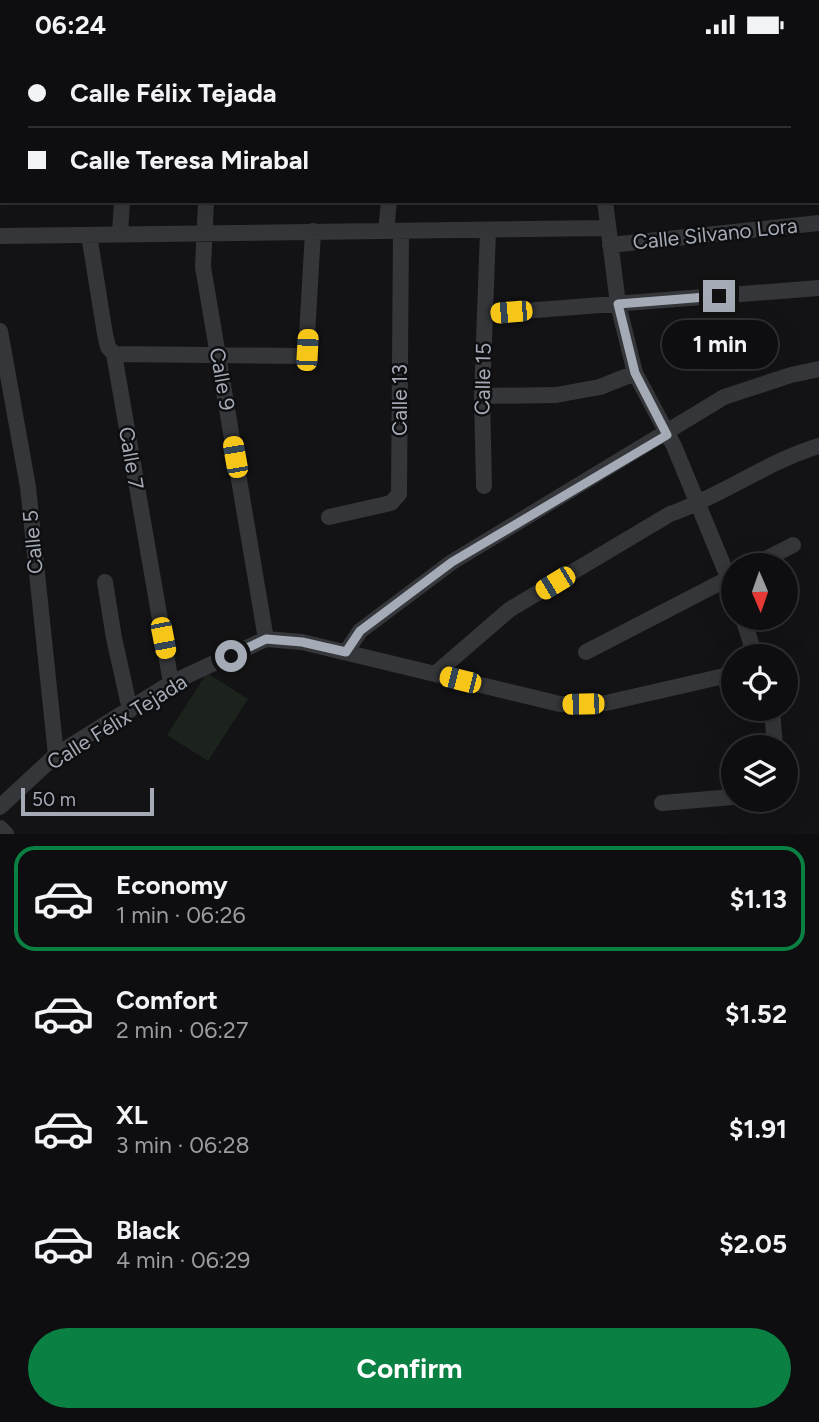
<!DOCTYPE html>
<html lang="en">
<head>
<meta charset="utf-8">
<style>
  :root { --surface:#0e0e10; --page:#171719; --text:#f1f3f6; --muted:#9b9c9f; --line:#2e2e30; --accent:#0b8043 }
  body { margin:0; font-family:Figtree,sans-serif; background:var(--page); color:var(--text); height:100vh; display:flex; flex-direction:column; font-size:26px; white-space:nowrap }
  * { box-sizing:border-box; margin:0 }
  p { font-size:23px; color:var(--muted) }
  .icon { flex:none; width:38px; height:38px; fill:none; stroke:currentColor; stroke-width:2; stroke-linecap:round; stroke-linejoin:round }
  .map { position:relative; height:785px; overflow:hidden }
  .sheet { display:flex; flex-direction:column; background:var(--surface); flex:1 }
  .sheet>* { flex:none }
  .banner { position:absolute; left:0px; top:0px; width:819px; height:154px; box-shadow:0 7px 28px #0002,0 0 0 2px var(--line); display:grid; align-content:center; height:154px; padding:0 28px; background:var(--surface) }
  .needle { width:46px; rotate:178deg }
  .controls { position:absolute; left:721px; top:504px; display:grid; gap:14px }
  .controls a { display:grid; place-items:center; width:77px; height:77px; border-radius:50%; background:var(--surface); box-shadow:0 7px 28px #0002,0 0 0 2px var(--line); font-size:35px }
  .scale { position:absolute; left:21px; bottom:18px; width:133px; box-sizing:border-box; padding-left:7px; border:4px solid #a4abb6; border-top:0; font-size:19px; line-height:24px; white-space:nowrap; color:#a4abb6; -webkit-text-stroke:5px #0e0e10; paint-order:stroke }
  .end { position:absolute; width:32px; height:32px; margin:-16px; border:9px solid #a4abb6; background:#111; box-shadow:0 0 0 4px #111 }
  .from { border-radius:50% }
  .bubble { position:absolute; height:49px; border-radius:24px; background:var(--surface); box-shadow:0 7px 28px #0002,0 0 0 2px var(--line); font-size:23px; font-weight:700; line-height:49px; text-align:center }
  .car { position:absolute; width:21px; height:42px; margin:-21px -10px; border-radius:9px; box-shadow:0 0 5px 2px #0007; background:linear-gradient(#f5c518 24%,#345 0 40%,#f5c518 0 76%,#345 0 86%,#f5c518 0) }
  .banner b { display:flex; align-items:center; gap:24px; height:66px; font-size:26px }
  .banner b+b { border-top:2px solid var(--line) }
  .banner i { width:18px; height:18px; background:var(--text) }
  ul { padding:12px 0 0; list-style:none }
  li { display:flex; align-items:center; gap:21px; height:105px; margin:0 14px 10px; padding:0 14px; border:4px solid transparent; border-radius:21px }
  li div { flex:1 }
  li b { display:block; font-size:26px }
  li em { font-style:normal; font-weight:700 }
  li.selected { border-color:var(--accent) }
  li>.icon { width:63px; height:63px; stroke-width:1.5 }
  .button { display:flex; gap:14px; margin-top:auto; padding:14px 28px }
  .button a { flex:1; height:80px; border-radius:42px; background:var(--accent); color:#fff; font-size:28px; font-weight:700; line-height:80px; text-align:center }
  .status { display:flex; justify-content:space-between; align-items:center; height:49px; padding:0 35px; background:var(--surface); direction:ltr }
  .status svg { height:19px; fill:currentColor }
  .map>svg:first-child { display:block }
  .green { fill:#1b231c }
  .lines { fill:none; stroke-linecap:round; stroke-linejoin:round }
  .street { stroke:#34363a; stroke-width:16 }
  .route { stroke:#a4abb6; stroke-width:9 }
  .labels { text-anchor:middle; stroke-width:5; stroke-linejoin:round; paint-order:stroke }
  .street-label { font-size:21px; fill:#a4abb6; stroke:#0e0e10 }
</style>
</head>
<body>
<div class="status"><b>06:24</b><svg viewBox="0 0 49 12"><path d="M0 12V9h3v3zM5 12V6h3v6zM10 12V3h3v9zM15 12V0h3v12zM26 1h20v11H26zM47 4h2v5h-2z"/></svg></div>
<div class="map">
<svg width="819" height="785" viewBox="0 0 819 785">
  <rect width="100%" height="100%" fill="#131315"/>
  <path class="green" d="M207 624 248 650 208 712 167 686Z"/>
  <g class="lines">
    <path class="street" d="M246 0V2
      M332 0V2
      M428 0V2
      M511 0V2
      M586 0V2
      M143 2V0
      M817 53H819
      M0 61H2
      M817 116H819
      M206 152 203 218 266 590
      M605 152 618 255 635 324 674 397 733 540
      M386 182 389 152
      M120 184 122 152
      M89 186 105 285 108 298 114 305 171 634
      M0 187 608 179
      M610 196 819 174
      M485 265 819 239
      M0 282 28 438 56 706
      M114 305 299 307 306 304 313 182
      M482 347 556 346 600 338 635 324
      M484 437 482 347 488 182
      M329 468 391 454 399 445 401 182
      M754 516 793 496
      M105 533 114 589 130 661
      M743 569 755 607
      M346 603 360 582 452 513 724 348 791 326 819 320
      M586 603 733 527
      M435 625 509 561 670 465C722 447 766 413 819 397
      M772 660 775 698
      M662 754 733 748
      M0 758 56 706 171 634 266 590 302 593 560 655 606 654 733 625
      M0 779 6 785"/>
  </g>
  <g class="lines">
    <path class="route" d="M231 607 266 590 302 593 346 603 360 582 452 513 667 386 635 324 618 255 719 247"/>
  </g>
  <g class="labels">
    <g class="street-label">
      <text transform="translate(715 185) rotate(-6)" y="7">Calle Silvano Lora</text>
      <text transform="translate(222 330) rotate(80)" y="7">Calle 9</text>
      <text transform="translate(483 330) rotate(-89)" y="7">Calle 15</text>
      <text transform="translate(400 351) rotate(-90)" y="7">Calle 13</text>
      <text transform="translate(131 409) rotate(80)" y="7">Calle 7</text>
      <text transform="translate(33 493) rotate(-95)" y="7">Calle 5</text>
      <text transform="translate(117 673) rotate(-32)" y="7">Calle Félix Tejada</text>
    </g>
  </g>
</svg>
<div class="controls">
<a><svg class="needle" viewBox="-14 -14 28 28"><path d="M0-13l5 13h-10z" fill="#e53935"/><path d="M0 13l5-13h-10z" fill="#9b9c9f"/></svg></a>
<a><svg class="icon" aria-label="locate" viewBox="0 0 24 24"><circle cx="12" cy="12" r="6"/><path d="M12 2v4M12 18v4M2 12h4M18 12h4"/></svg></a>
<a><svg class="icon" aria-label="layers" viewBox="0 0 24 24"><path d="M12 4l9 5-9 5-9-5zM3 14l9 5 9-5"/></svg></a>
</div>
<div class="scale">50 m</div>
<i class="end from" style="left:231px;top:607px"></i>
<i class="end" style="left:719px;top:247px"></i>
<div class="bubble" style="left:662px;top:271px;width:116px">1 min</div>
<i class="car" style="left:511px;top:263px;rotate:265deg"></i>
<i class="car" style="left:307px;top:301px;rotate:3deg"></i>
<i class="car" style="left:235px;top:408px;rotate:350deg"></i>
<i class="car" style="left:555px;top:534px;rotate:239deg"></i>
<i class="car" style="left:163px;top:589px;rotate:169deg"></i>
<i class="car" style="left:460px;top:631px;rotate:284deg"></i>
<i class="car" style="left:583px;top:655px;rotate:269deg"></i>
<div class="banner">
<b><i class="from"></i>Calle Félix Tejada</b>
<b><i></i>Calle Teresa Mirabal</b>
</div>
</div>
<section class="sheet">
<ul>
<li class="selected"><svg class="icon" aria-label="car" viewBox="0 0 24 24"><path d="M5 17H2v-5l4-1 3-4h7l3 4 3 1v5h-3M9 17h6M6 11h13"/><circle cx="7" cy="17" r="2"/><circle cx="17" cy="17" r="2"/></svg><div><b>Economy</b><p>1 min · 06:26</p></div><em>$1.13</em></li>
<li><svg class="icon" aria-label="car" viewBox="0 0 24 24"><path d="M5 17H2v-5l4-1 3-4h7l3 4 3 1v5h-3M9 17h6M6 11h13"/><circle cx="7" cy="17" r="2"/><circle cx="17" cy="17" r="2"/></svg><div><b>Comfort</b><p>2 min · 06:27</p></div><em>$1.52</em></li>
<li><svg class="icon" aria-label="car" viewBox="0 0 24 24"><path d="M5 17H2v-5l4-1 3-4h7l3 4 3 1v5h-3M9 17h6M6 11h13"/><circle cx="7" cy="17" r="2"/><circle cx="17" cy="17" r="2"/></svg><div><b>XL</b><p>3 min · 06:28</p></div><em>$1.91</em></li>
<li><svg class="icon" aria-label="car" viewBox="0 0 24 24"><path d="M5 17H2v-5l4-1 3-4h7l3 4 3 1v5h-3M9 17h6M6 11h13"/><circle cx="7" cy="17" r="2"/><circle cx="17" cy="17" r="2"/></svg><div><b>Black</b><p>4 min · 06:29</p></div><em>$2.05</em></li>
</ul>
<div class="button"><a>Confirm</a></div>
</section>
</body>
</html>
